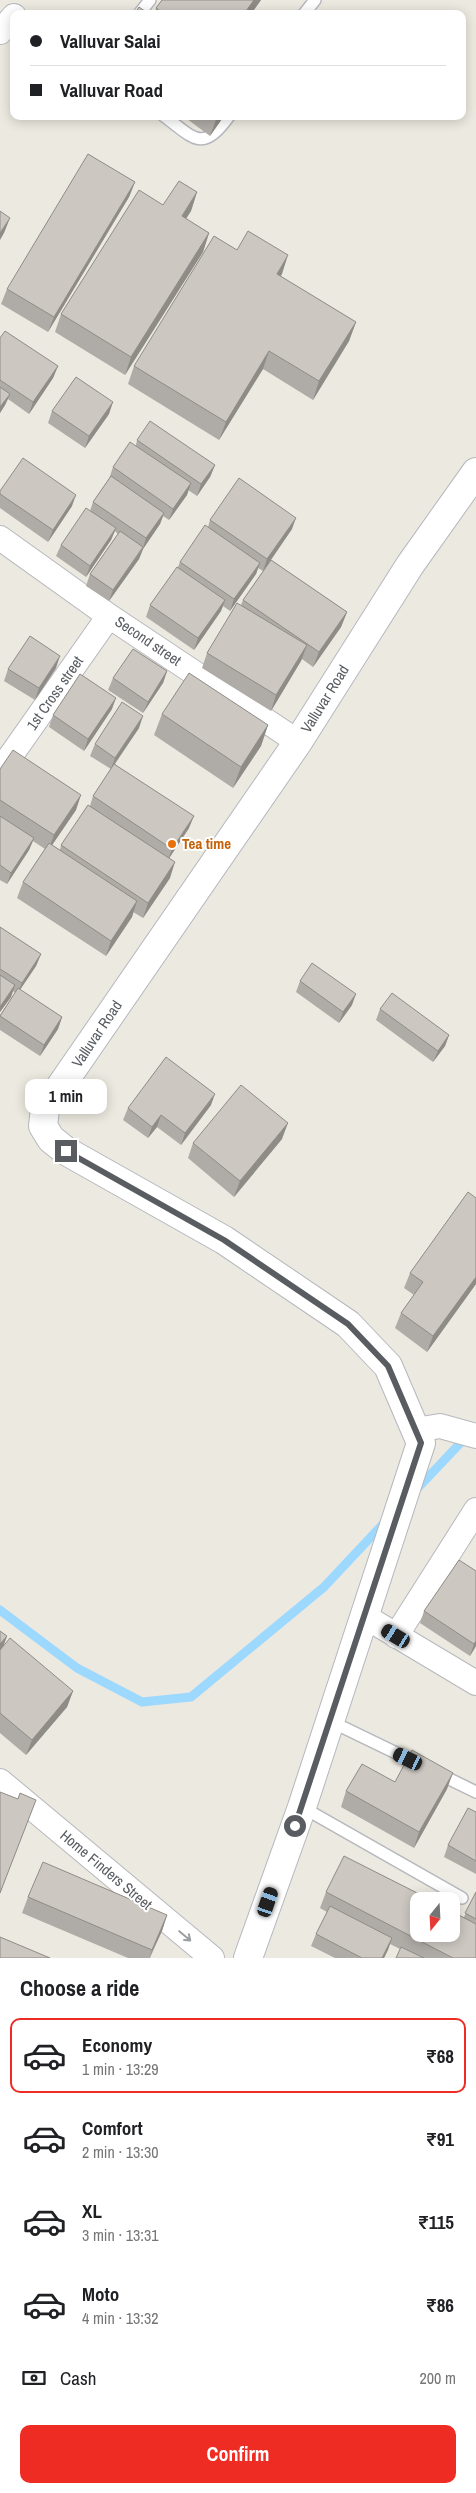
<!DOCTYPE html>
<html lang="en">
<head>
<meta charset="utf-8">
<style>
  :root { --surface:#fff; --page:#f6f6f6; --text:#202124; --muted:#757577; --line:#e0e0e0; --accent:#ee2c24 }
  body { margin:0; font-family:"Archivo Narrow",sans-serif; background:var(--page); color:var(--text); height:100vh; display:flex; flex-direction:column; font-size:19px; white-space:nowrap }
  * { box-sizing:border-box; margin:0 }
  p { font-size:16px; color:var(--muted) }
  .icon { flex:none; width:28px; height:28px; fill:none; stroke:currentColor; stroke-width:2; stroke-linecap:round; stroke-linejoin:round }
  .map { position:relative; height:1958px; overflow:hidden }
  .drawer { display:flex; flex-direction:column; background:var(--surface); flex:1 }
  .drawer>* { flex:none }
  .hud { position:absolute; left:10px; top:10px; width:456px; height:110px; border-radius:10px; box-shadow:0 2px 12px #0003; display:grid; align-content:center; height:110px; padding:0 20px; background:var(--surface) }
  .needle { width:32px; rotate:198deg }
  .controls { position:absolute; left:410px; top:1892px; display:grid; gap:10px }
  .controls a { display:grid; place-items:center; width:50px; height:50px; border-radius:10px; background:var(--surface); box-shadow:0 2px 12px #0003; font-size:25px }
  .end { position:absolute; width:22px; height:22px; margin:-11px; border:6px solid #595d61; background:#fff; box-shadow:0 0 0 2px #fff }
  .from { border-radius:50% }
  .bubble { position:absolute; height:35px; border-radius:10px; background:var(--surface); box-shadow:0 2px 12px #0003; font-size:16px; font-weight:800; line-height:35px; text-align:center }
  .car { position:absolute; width:15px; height:30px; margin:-15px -8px; border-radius:6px; box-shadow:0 0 4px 1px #0007; background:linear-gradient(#222 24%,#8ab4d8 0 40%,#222 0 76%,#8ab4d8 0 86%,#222 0) }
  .hud b { display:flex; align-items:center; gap:18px; height:48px; font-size:19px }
  .hud b+b { border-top:1px solid var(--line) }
  .hud i { width:12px; height:12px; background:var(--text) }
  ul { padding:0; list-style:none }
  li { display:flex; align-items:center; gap:15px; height:75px; margin:0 10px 8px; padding:0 10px; border:2px solid transparent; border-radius:10px }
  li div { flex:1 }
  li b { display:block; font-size:19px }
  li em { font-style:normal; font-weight:800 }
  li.current { border-color:var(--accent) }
  li>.icon { width:45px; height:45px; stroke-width:1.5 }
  h2 { padding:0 20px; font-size:22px; line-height:60px }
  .pay { display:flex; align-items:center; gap:12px; height:55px; padding:0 20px; font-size:19px }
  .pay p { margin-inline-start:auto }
  .cta { display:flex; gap:10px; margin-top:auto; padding:10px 20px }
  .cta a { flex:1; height:58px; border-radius:10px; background:var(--accent); color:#fff; font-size:20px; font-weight:800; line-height:58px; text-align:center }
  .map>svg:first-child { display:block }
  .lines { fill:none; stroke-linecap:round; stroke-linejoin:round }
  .stream { stroke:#9dd8ff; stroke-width:9 }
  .lane-casing { stroke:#b6b8bd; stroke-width:14 }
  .street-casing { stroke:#b6b8bd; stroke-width:26 }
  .secondary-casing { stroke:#b4b8bd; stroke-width:30 }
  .lane { stroke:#fff; stroke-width:11 }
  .street { stroke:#fff; stroke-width:24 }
  .secondary { stroke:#fff; stroke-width:28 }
  .wall { fill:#afaba6 }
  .shaded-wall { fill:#8f8b87 }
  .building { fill:#ccc7c1; stroke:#8f8b87 }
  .oneway { stroke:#9b9ea0 }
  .route { stroke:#595d61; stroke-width:6 }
  .food-dot { fill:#e8710a; stroke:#fff; stroke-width:2 }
  .labels { text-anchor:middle; stroke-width:4; stroke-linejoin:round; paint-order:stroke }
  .street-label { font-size:15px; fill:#595d61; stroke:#fff }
  .food-label { font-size:15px; font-weight:bold; fill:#c56008; stroke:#fff; text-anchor:start }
</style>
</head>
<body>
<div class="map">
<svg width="476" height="1958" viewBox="0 0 476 1958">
  <rect width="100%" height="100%" fill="#ece9e0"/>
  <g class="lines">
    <path class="stream" d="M414 1492 467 1436
      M0 1610 77 1668 142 1702 191 1697 324 1587 386 1521"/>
    <g class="lane-casing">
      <path id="lane" d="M139 14 150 0
        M304 14 315 0
        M164 116C195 139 202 153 229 116
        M330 1721 421 1765
        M437 1773 476 1792
        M302 1807 462 1898"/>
    </g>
    <g class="street-casing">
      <path id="street" d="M0 32 14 16
        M0 538 109 616 298 742
        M0 771 109 616
        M416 1430 440 1426 476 1436
        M364 1616 476 1683
        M396 1636 476 1510
        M0 1781 212 1958"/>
    </g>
    <g class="secondary-casing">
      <path id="secondary" d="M248 1958 302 1807 421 1443 388 1366 348 1324 224 1240 66 1151 51 1139 43 1126 45 1109 298 742 410 565 476 472"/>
    </g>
    <use href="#lane" class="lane"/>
    <use href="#street" class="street"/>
    <use href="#secondary" class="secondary"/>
  </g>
  <path class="wall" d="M162 0H261L251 14H154L156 8Z
    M183 116H224L210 136Z
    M135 182 129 197 48 332 1 304 7 289Z
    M197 192 191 211 186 219 209 233 203 252 125 375 55 332 61 314 163 205Z
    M237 250 282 274 280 276 356 322 349 341 313 400 263 369 219 440 128 384 134 366Z
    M0 338 58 366 53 378 29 414 8 399 5 405 0 413Z
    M52 411 109 414 85 448 48 423Z
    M137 440 215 465 210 477 197 496 188 490 187 495 169 520 163 516 160 524 143 549 139 559 109 601 86 586 90 574 118 534 115 531 111 540 86 577 56 556 61 545 90 511 93 502 109 479 113 467 136 445Z
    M0 491 72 506 48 542 0 508Z
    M210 520 292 529 271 560 347 612 341 627 313 667 302 659 271 711 202 668 207 653 241 605 243 600 263 571 258 568 256 574 230 611 223 606 221 611 194 650 146 617 150 605 178 567 180 562 208 527Z
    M56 668 35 700 4 681 8 669Z
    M167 671 163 683 143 713 108 690 113 678Z
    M112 709 84 751 49 727 53 715Z
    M162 714 268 725 261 746 233 788 154 735Z
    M139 728 115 764 189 828 169 858 170 878 143 918 133 912 132 917 106 956 17 898 23 882 45 849 33 841 29 850 7 884 0 880V769L76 810 52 845 60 850 61 845 90 806 93 796 111 769 90 756 95 744Z
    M0 927 41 954 36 966 20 990 62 1017 58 1029 40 1056 0 1030V1015L15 993 13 991 11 997 0 1012Z
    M300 981 352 1005 339 1023 296 992Z
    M380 1009 449 1035 445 1046 433 1062 376 1020Z
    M211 1105 181 1145 157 1127 148 1138 123 1120 128 1108Z
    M282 1139 234 1197 188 1158 193 1143Z
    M410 1273 476 1284 427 1352 395 1328 401 1313 414 1295 404 1288Z
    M476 1571V1646L470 1656 420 1623 424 1611Z
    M0 1631 7 1636 3 1647 73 1691 67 1707 26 1755 0 1733Z
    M395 1782 447 1789 414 1848 341 1807 346 1791Z
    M476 1812V1874L444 1857 448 1845Z
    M326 1892 464 1917 476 1892V1958H396L400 1949 390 1944 384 1958H335L311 1946 316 1934 327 1912 320 1908Z
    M28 1897 167 1915 162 1931 150 1958H128L22 1913Z"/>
  <path class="shaded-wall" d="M254 0H261L251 14H244Z
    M219 116H224L210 136 216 120Z
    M135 182 129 197 48 332 54 317Z
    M197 192 191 211 175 235 182 216Z
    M10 218 4 233 0 240V233Z
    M209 233 203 252 125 375 131 357Z
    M288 255 282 274 270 293 277 274Z
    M356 322 349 341 313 400 319 381Z
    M269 351 263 369 219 440 226 422Z
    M58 366 53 378 29 414 33 402Z
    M10 394 5 405 0 413V407Z
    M113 402 109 414 85 448 89 436Z
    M215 465 210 477 197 496 201 484Z
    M191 483 187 495 169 520 173 509Z
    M76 495 72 506 48 542 53 530Z
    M164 513 160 524 143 549 139 559 109 601 113 590 143 548 146 538Z
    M296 518 292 529 263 571 267 559Z
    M116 528 111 540 86 577 90 566Z
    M260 563 256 574 230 611 234 599Z
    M225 600 221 611 194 650 198 638Z
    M347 612 341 627 313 667 319 652Z
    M307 645 301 661 271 711 276 695Z
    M60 656 56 668 35 700 39 688Z
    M167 671 163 683 143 713 148 702Z
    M116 698 112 709 84 751 88 739Z
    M143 716 139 728 111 769 115 758Z
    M268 725 261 746 233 788 241 767Z
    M81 795 76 810 48 851 54 835Z
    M194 816 189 828 168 860 172 849Z
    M34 838 29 850 7 884 11 873Z
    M175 862 170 878 143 918 148 903Z
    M137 901 132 917 106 956 111 941Z
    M41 954 36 966 17 994 22 983Z
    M15 985 11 997 0 1012V1007Z
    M356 994 352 1005 339 1023 343 1012Z
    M62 1017 58 1029 40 1056 44 1045Z
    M449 1035 445 1046 433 1062 438 1051Z
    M215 1094 211 1105 181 1145 185 1133Z
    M161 1115 157 1127 148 1138 152 1127Z
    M288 1123 282 1139 234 1197 240 1181Z
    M476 1277V1284L427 1352 433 1336Z
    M7 1636 1 1652 0 1653V1644Z
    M476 1641V1646L470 1656 474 1644Z
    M73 1691 67 1707 26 1755 32 1740Z
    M453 1773 447 1789 414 1848 419 1832Z
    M167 1915 162 1931 149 1958 152 1950Z
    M392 1938 388 1950 384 1958H382Z"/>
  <path class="building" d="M162 0H254L244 14H164L156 8Z
    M139 7 149 14H134Z
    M211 116H219L216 120Z
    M88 154 135 182 54 317 7 289Z
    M179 181 197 192 182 216 209 233 131 357 61 314 139 190 163 205Z
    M0 211 10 218 0 233Z
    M248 231 288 255 277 274 356 322 319 381 269 351 226 422 134 366 214 236 237 250Z
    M5 331 58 366 33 402 0 380V338Z
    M76 377 113 402 89 436 52 411Z
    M0 387 10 394 0 407Z
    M150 421 215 465 201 484 137 440Z
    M130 442 191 483 173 509 113 467Z
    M23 458 76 495 53 530 0 494V491Z
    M111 476 164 513 146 538 93 502Z
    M239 478 296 518 267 559 210 520Z
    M86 508 116 528 90 566 61 545Z
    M205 525 260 563 234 599 180 562Z
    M120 531 143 547 113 590 90 574Z
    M271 560 347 612 319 652 243 600Z
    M177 567 225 600 198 638 150 605Z
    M237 603 307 645 276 695 207 653Z
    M30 636 60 656 39 688 8 669Z
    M133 649 167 671 148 702 113 678Z
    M189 673 268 725 241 767 162 714Z
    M80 674 116 698 88 739 53 715Z
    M122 702 143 716 115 758 95 744Z
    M13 750 81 795 54 835 0 800V769Z
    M114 764 194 816 172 849 93 796Z
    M88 805 175 862 148 903 61 845Z
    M0 816 34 838 11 873 0 865Z
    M49 843 137 901 111 941 23 882Z
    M0 927 41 954 22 983 0 969Z
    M312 963 356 994 343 1012 300 981Z
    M0 975 15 985 0 1007Z
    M18 988 62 1017 44 1045 0 1016Z
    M392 993 449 1035 438 1051 380 1009Z
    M166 1057 215 1094 185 1133 161 1115 152 1127 128 1108Z
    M241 1085 288 1123 240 1181 193 1143Z
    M468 1192 476 1198V1277L433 1336 401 1313 423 1282 410 1273Z
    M459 1560 476 1571V1641L474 1644 424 1611Z
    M0 1631 7 1636 0 1644Z
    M10 1638 73 1691 32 1740 0 1713V1650Z
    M412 1750 453 1773 419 1832 346 1791 362 1764 395 1782Z
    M0 1792 18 1799 20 1793 36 1800 0 1893Z
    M468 1808 476 1812V1861L448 1845Z
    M344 1856 433 1901H419V1934H451V1911L476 1924V1958H453L326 1892Z
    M43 1862 167 1915 152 1950 28 1897Z
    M476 1892V1919L465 1913Z
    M330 1906 392 1938 382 1958H362L316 1934Z
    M0 1937 50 1958H0Z
    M401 1947 424 1958H396Z"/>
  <defs><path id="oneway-shaft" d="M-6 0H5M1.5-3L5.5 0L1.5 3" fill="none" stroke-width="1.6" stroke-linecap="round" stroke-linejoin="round" transform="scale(1.25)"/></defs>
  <use class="oneway" href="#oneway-shaft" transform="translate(185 1936) rotate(40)"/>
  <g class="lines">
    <path class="route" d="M66 1151 224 1240 348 1324 388 1366 421 1443 295 1826"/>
  </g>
  <circle class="food-dot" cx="172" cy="844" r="5"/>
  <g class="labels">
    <g class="street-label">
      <text transform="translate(148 641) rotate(34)" y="5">Second street</text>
      <text transform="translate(55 693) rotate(-55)" y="5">1st Cross street</text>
      <text transform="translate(325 699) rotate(-58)" y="5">Valluvar Road</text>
      <text transform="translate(97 1034) rotate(-56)" y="5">Valluvar Road</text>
      <text transform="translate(106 1870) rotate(40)" y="5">Home Finders Street</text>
    </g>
    <g class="food-label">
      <text x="182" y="849">Tea time</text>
    </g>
  </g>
</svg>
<div class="controls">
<a><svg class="needle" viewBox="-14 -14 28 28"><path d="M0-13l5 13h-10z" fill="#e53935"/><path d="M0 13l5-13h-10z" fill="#757577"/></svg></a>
</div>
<i class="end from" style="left:295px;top:1826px"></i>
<i class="end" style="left:66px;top:1151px"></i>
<div class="bubble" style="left:25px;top:1079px;width:82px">1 min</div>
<i class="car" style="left:396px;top:1636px;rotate:301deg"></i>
<i class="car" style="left:408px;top:1759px;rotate:296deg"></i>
<i class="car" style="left:268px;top:1902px;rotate:19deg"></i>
<div class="hud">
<b><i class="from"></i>Valluvar Salai</b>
<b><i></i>Valluvar Road</b>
</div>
</div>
<section class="drawer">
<h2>Choose a ride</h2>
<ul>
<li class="current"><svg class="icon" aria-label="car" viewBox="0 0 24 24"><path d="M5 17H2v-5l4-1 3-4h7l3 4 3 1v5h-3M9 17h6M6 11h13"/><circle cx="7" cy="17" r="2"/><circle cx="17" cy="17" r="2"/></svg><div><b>Economy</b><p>1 min · 13:29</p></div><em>₹68</em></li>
<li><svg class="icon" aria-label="car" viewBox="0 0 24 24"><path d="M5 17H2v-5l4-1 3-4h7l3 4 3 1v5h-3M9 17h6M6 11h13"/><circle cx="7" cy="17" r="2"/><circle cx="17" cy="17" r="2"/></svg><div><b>Comfort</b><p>2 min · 13:30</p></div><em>₹91</em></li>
<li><svg class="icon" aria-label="car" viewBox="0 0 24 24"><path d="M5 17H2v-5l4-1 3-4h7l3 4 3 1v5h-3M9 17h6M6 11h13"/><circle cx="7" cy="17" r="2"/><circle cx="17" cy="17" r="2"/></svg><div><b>XL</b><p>3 min · 13:31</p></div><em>₹115</em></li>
<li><svg class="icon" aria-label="car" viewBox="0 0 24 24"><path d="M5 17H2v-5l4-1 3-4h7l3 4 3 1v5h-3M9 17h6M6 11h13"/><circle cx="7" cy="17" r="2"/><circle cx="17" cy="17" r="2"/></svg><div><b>Moto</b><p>4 min · 13:32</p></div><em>₹86</em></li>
</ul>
<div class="pay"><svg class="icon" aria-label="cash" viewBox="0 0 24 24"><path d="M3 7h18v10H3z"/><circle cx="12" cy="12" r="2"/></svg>Cash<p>200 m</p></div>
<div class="cta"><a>Confirm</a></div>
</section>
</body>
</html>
